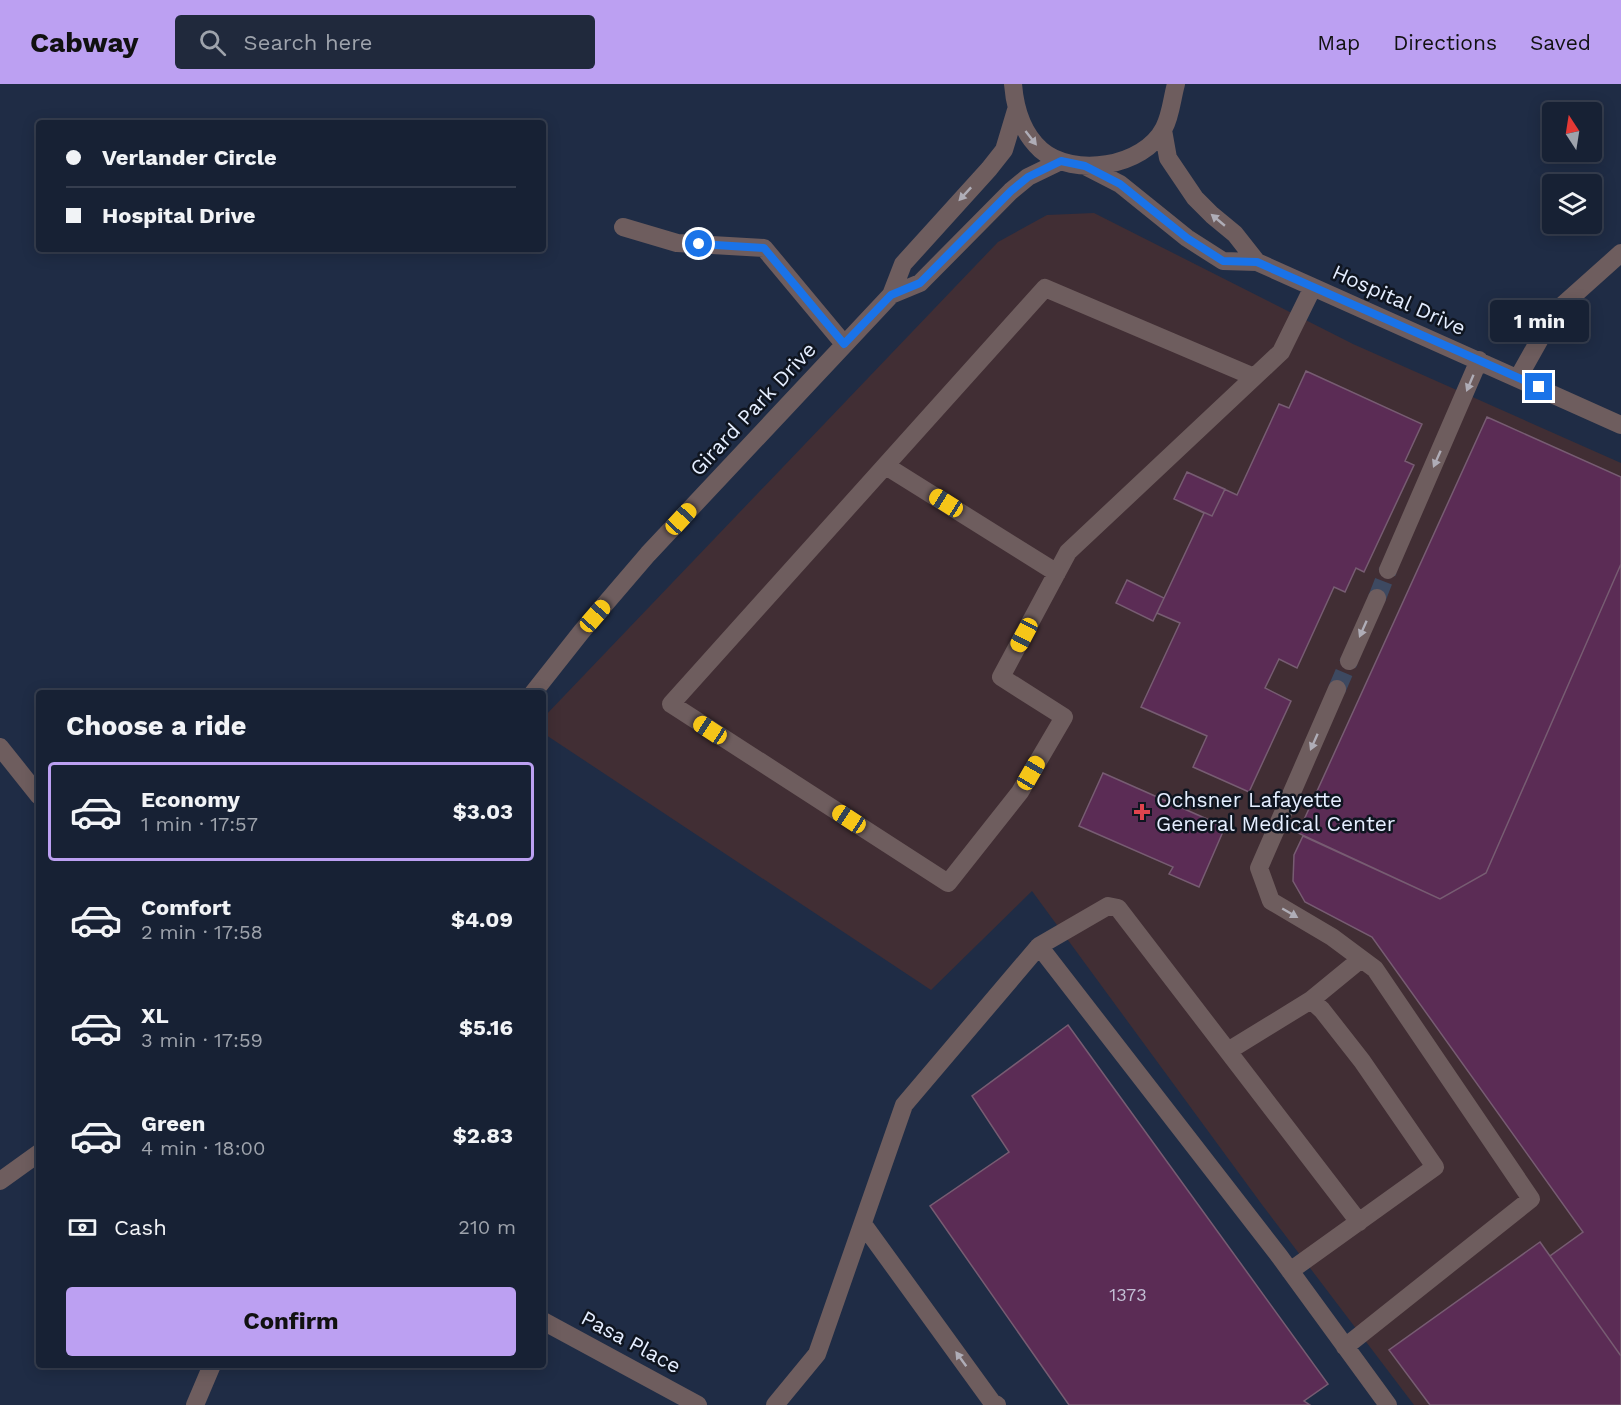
<!DOCTYPE html>
<html lang="en">
<head>
<meta charset="utf-8">
<style>
  :root { --surface:#172134; --page:#20293c; --text:#f1f3f6; --muted:#9ea3ac; --line:#363e4f; --accent:#bca0f2 }
  body { margin:0; font-family:"Work Sans",sans-serif; background:var(--page); color:var(--text); height:100vh; display:flex; flex-direction:column; font-size:22px; white-space:nowrap }
  * { box-sizing:border-box; margin:0 }
  p { font-size:20px; color:var(--muted) }
  .icon { flex:none; width:33px; height:33px; fill:none; stroke:currentColor; stroke-width:2; stroke-linecap:round; stroke-linejoin:round }
  .map { position:relative; flex:1; overflow:hidden }
  .panel { position:absolute; left:36px; top:606px; width:510px; height:678px; display:flex; flex-direction:column; background:var(--surface); border-radius:6px; box-shadow:0 3px 15px #0003,0 0 0 2px var(--line) }
  .panel>* { flex:none }
  .hud { position:absolute; left:36px; top:36px; width:510px; height:132px; border-radius:6px; box-shadow:0 3px 15px #0003,0 0 0 2px var(--line); display:grid; align-content:center; height:132px; padding:0 30px; background:var(--surface) }
  .needle { width:39px; rotate:348deg }
  .controls { position:absolute; left:1542px; top:18px; display:grid; gap:12px }
  .controls a { display:grid; place-items:center; width:60px; height:60px; border-radius:6px; background:var(--surface); box-shadow:0 3px 15px #0003,0 0 0 2px var(--line); font-size:30px }
  .end { position:absolute; width:27px; height:27px; margin:-14px; border:8px solid #1a73e8; background:#fff; box-shadow:0 0 0 3px #fff }
  .from { border-radius:50% }
  .bubble { position:absolute; height:42px; border-radius:6px; background:var(--surface); box-shadow:0 3px 15px #0003,0 0 0 2px var(--line); font-size:20px; font-weight:700; line-height:42px; text-align:center }
  .car { position:absolute; width:18px; height:36px; margin:-18px -9px; border-radius:8px; box-shadow:0 0 4px 2px #0007; background:linear-gradient(#f5c518 24%,#345 0 40%,#f5c518 0 76%,#345 0 86%,#f5c518 0) }
  .hud b { display:flex; align-items:center; gap:21px; height:57px; font-size:22px }
  .hud b+b { border-top:2px solid var(--line) }
  .hud i { width:15px; height:15px; background:var(--text) }
  ul { padding:0; list-style:none }
  li { display:flex; align-items:center; gap:18px; height:99px; margin:0 12px 9px; padding:0 18px; border:3px solid transparent; border-radius:6px }
  li div { flex:1 }
  li b { display:block; font-size:22px }
  li em { font-style:normal; font-weight:700 }
  li.selected { border-color:var(--accent) }
  li>.icon { width:54px; height:54px; stroke-width:1.5 }
  h2 { padding:0 30px; font-size:27px; line-height:72px }
  .pay { display:flex; align-items:center; gap:15px; height:66px; padding:0 30px; font-size:22px }
  .pay p { margin-inline-start:auto }
  .action { display:flex; gap:12px; margin-top:auto; padding:12px 30px }
  .action a { flex:1; height:69px; border-radius:6px; background:var(--accent); color:#111; font-size:24px; font-weight:700; line-height:69px; text-align:center }
  header { display:flex; align-items:center; gap:36px; box-sizing:border-box; height:84px; padding:0 30px; background:var(--accent); color:#111 }
  header strong { font-size:28px }
  nav { display:flex; gap:33px; margin-inline-start:auto; font-size:21px }
  .search { width:420px; height:54px; background:var(--page); display:flex; align-items:center; gap:15px; box-sizing:border-box; padding:0 21px; border-radius:6px; color:var(--muted); font-size:22px }
  .map>svg:first-child { display:block }
  .education { fill:#412e34 }
  .building { fill:#5b2c55; stroke:#775c72; stroke-width:1.5 }
  .lines { fill:none; stroke-linecap:round; stroke-linejoin:round }
  .minor-tunnel { stroke:#3d4961; stroke-width:18; stroke-dasharray:18 9; stroke-linecap:butt }
  .minor { stroke:#6e5d5e; stroke-width:18 }
  .oneway { fill:#afadb7 }
  .route { stroke:#1a73e8; stroke-width:8 }
  .health-dot { fill:#e0444e; stroke:#0f1520; stroke-width:2 }
  .labels { text-anchor:middle; stroke-width:5; stroke-linejoin:round; paint-order:stroke }
  .number-label { font-size:18px; fill:#c2bed4 }
  .street-label { font-size:21px; fill:#e5eeff; stroke:#0f1520 }
  .poi-label { font-size:21px; fill:#e5eeff; stroke:#0f1520; text-anchor:start }
</style>
</head>
<body>
<header>
<strong>Cabway</strong>
<div class="search"><svg class="icon" aria-label="search" viewBox="0 0 24 24"><circle cx="10" cy="10" r="6"/><path d="M15 15l6 6"/></svg>Search here</div>
<nav><a>Map</a><a>Directions</a><a>Saved</a></nav>
</header>
<div class="map">
<svg width="1621" height="1321" viewBox="0 0 1621 1321">
  <rect width="100%" height="100%" fill="#1f2c45"/>
  <path class="education" d="M1094 129 1353 260 1621 379V1321H1414L1263 1122 1032 807 931 906 543 649V634L998 158 1047 131Z"/>
  <path class="building" d="M1306 287 1422 340 1405 377 1414 381 1364 488 1356 484 1345 508 1334 503 1297 584 1279 575 1265 604 1291 617 1249 708 1193 683 1207 652 1141 623 1180 539 1157 529 1204 429 1174 415 1187 388 1237 411 1279 320 1289 324Z
    M1487 333 1621 393V480L1486 789 1440 815 1298 749Z
    M1187 388 1225 405 1212 432 1174 415Z
    M1621 480V1272L1550 1172 1583 1148 1372 853 1305 818 1293 797 1294 771 1303 752 1440 815 1486 789Z
    M1127 496 1164 514 1153 537 1116 519Z
    M1127 496 1164 514 1153 537 1116 519Z
    M1103 689 1225 743 1199 803 1169 790 1173 783 1079 742Z
    M1068 941 1328 1300 1304 1317 1310 1321H1069L930 1122 1009 1068 972 1012Z
    M1540 1158 1621 1272V1321H1430L1389 1266Z"/>
  <g class="lines">
    <path class="minor-tunnel" d="M1377 514 1388 486
      M1337 605 1349 577"/>
    <path class="minor" d="M1013 0C1015 25 1022 49 1041 66 1073 94 1144 83 1164 44 1171 31 1172 14 1176 0
      M1163 46 1168 74 1195 114 1212 131 1235 150 1257 178
      M1085 82 1120 100 1187 154 1223 177 1257 178 1621 341
      M623 143 677 159 764 164 844 260
      M891 211 920 199 1011 107 1028 93 1061 77
      M1254 293 1045 204 671 620 948 799 1020 708 1064 633 1001 593 1068 468 1281 268 1313 203
      M1518 294 1555 228 1621 169
      M886 382 1057 489
      M1388 486 1479 276
      M1349 577 1377 514
      M1337 605 1259 784 1271 817 1332 853 1375 885 1531 1115 1345 1263
      M533 609 582 547 648 470 891 211 903 180 989 85 1004 66 1016 26
      M0 663 39 712
      M1039 862 1108 822 1118 824 1359 1138
      M1311 916 1361 875
      M1228 967 1311 916 1322 926 1362 977 1435 1083 1290 1187
      M0 1097 39 1069
      M863 1140 992 1318 997 1321
      M543 1237 698 1321
      M195 1321 212 1281
      M775 1321 817 1270 904 1021 1039 862 1280 1173 1388 1321"/>
  </g>
  <defs><path id="oneway-solid" d="M-6-.8H1V-3.2L6.5 0L1 3.2V.8H-6Z" transform="scale(1.5)"/></defs>
  <g class="oneway">
    <use href="#oneway-solid" transform="translate(1031 54) rotate(52)"/>
    <use href="#oneway-solid" transform="translate(965 110) rotate(133)"/>
    <use href="#oneway-solid" transform="translate(1218 136) rotate(-140)"/>
    <use href="#oneway-solid" transform="translate(1470 299) rotate(113)"/>
    <use href="#oneway-solid" transform="translate(1437 375) rotate(114)"/>
    <use href="#oneway-solid" transform="translate(1363 545) rotate(114)"/>
    <use href="#oneway-solid" transform="translate(1314 658) rotate(114)"/>
    <use href="#oneway-solid" transform="translate(1290 829) rotate(30)"/>
    <use href="#oneway-solid" transform="translate(961 1275) rotate(-126)"/>
  </g>
  <g class="lines">
    <path class="route" d="M699 160 764 164 844 260 891 211 920 199 1011 107 1028 93 1061 77 1085 82 1120 100 1187 154 1223 177 1257 178 1539 303"/>
  </g>
  <path class="health-dot" d="M1139 719h6v6h6v6h-6v6h-6v-6h-6v-6h6z"/>
  <g class="labels">
    <g class="number-label">
      <text x="1128" y="1217">1373</text>
    </g>
    <g class="street-label">
      <text transform="translate(1399 216) rotate(24)" y="7">Hospital Drive</text>
      <text transform="translate(753 325) rotate(-47)" y="7">Girard Park Drive</text>
      <text transform="translate(631 1258) rotate(28)" y="7">Pasa Place</text>
    </g>
    <g class="poi-label">
      <text x="1156" y="723">Ochsner Lafayette<tspan x="1156" dy="24">General Medical Center</tspan></text>
    </g>
  </g>
</svg>
<div class="controls">
<a><svg class="needle" viewBox="-14 -14 28 28"><path d="M0-13l5 13h-10z" fill="#e53935"/><path d="M0 13l5-13h-10z" fill="#9ea3ac"/></svg></a>
<a><svg class="icon" aria-label="layers" viewBox="0 0 24 24"><path d="M12 4l9 5-9 5-9-5zM3 14l9 5 9-5"/></svg></a>
</div>
<i class="end from" style="left:699px;top:160px"></i>
<i class="end" style="left:1539px;top:303px"></i>
<div class="bubble" style="left:1490px;top:216px;width:99px">1 min</div>
<i class="car" style="left:946px;top:419px;rotate:302deg"></i>
<i class="car" style="left:681px;top:435px;rotate:43deg"></i>
<i class="car" style="left:595px;top:532px;rotate:41deg"></i>
<i class="car" style="left:1024px;top:551px;rotate:208deg"></i>
<i class="car" style="left:710px;top:646px;rotate:303deg"></i>
<i class="car" style="left:1031px;top:689px;rotate:30deg"></i>
<i class="car" style="left:849px;top:735px;rotate:303deg"></i>
<div class="hud">
<b><i class="from"></i>Verlander Circle</b>
<b><i></i>Hospital Drive</b>
</div>
<section class="panel">
<h2>Choose a ride</h2>
<ul>
<li class="selected"><svg class="icon" aria-label="car" viewBox="0 0 24 24"><path d="M5 17H2v-5l4-1 3-4h7l3 4 3 1v5h-3M9 17h6M6 11h13"/><circle cx="7" cy="17" r="2"/><circle cx="17" cy="17" r="2"/></svg><div><b>Economy</b><p>1 min · 17:57</p></div><em>$3.03</em></li>
<li><svg class="icon" aria-label="car" viewBox="0 0 24 24"><path d="M5 17H2v-5l4-1 3-4h7l3 4 3 1v5h-3M9 17h6M6 11h13"/><circle cx="7" cy="17" r="2"/><circle cx="17" cy="17" r="2"/></svg><div><b>Comfort</b><p>2 min · 17:58</p></div><em>$4.09</em></li>
<li><svg class="icon" aria-label="car" viewBox="0 0 24 24"><path d="M5 17H2v-5l4-1 3-4h7l3 4 3 1v5h-3M9 17h6M6 11h13"/><circle cx="7" cy="17" r="2"/><circle cx="17" cy="17" r="2"/></svg><div><b>XL</b><p>3 min · 17:59</p></div><em>$5.16</em></li>
<li><svg class="icon" aria-label="car" viewBox="0 0 24 24"><path d="M5 17H2v-5l4-1 3-4h7l3 4 3 1v5h-3M9 17h6M6 11h13"/><circle cx="7" cy="17" r="2"/><circle cx="17" cy="17" r="2"/></svg><div><b>Green</b><p>4 min · 18:00</p></div><em>$2.83</em></li>
</ul>
<div class="pay"><svg class="icon" aria-label="cash" viewBox="0 0 24 24"><path d="M3 7h18v10H3z"/><circle cx="12" cy="12" r="2"/></svg>Cash<p>210 m</p></div>
<div class="action"><a>Confirm</a></div>
</section>
</div>
</body>
</html>
